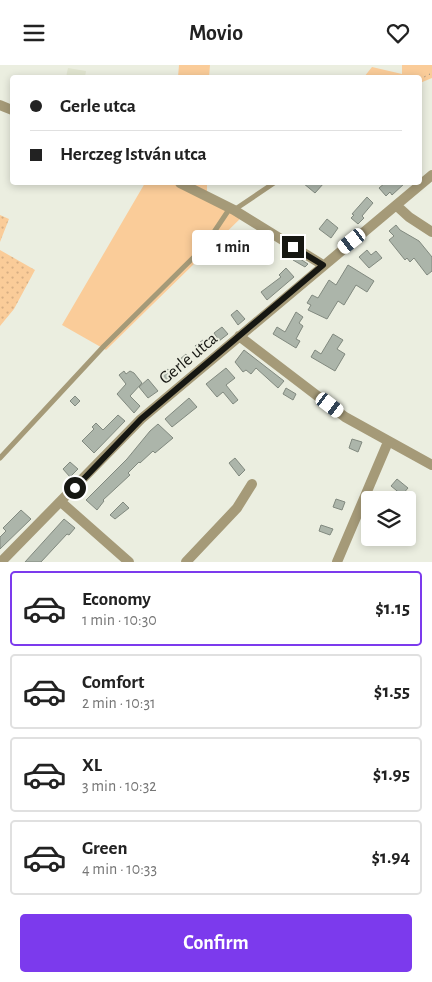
<!DOCTYPE html>
<html lang="en">
<head>
<meta charset="utf-8">
<style>
  :root { --surface:#fff; --page:#f2f2f2; --text:#222; --muted:#767676; --line:#e0e0e0; --accent:#7c3aed }
  body { margin:0; font-family:"Alegreya Sans",sans-serif; background:var(--page); color:var(--text); height:100vh; display:flex; flex-direction:column; font-size:19px; white-space:nowrap }
  * { box-sizing:border-box; margin:0 }
  p { font-size:16px; color:var(--muted) }
  .icon { flex:none; width:28px; height:28px; fill:none; stroke:currentColor; stroke-width:2; stroke-linecap:round; stroke-linejoin:round }
  .map { position:relative; height:497px; overflow:hidden }
  .sheet { display:flex; flex-direction:column; background:var(--surface); flex:1 }
  .sheet>* { flex:none }
  .guide { position:absolute; left:10px; top:10px; width:412px; height:110px; border-radius:5px; box-shadow:0 2px 8px #0003; display:grid; align-content:center; height:110px; padding:0 20px; background:var(--surface) }
  .fabs { position:absolute; left:361px; top:426px; display:grid; gap:10px }
  .fabs a { display:grid; place-items:center; width:55px; height:55px; border-radius:5px; background:var(--surface); box-shadow:0 2px 8px #0003; font-size:25px }
  .end { position:absolute; width:22px; height:22px; margin:-11px; border:6px solid #161712; background:#fff; box-shadow:0 0 0 2px #fff }
  .from { border-radius:50% }
  .bubble { position:absolute; height:35px; border-radius:5px; background:var(--surface); box-shadow:0 2px 8px #0003; font-size:16px; font-weight:600; line-height:35px; text-align:center }
  .car { position:absolute; width:15px; height:30px; margin:-15px -8px; border-radius:6px; box-shadow:0 0 4px 1px #0007; background:linear-gradient(#fff 24%,#345 0 40%,#fff 0 76%,#345 0 86%,#fff 0) }
  .guide b { display:flex; align-items:center; gap:18px; height:48px; font-size:19px }
  .guide b+b { border-top:1px solid var(--line) }
  .guide i { width:12px; height:12px; background:var(--text) }
  ul { padding:9px 0 0; list-style:none }
  li { display:flex; align-items:center; gap:15px; height:75px; margin:0 10px 8px; padding:0 10px; border:2px solid var(--line); border-radius:5px }
  li div { flex:1 }
  li b { display:block; font-size:19px }
  li em { font-style:normal; font-weight:600 }
  li.selected { border-color:var(--accent) }
  li>.icon { width:45px; height:45px; stroke-width:1.5 }
  .action { display:flex; gap:10px; margin-top:auto; padding:10px 20px }
  .action a { flex:1; height:58px; border-radius:5px; background:var(--accent); color:#fff; font-size:20px; font-weight:600; line-height:58px; text-align:center }
  header { display:flex; justify-content:space-between; align-items:center; height:65px; padding:0 20px; background:var(--surface); font-size:22px; font-weight:600 }
  .map>svg:first-child { display:block }
  .built { fill:#e1e5d0 }
  .grass { fill:#facc99 }
  .garden { fill:url(#garden-dots) }
  .building { fill:#acb5aa; stroke:#81897f }
  .lines { fill:none; stroke-linecap:round; stroke-linejoin:round }
  .path { stroke:#7f8178; stroke-width:1; stroke-dasharray:1 4; stroke-linecap:butt }
  .service { stroke:#a59a78; stroke-width:5 }
  .minor { stroke:#a59a78; stroke-width:10 }
  .route { stroke:#161712; stroke-width:6 }
  .labels { text-anchor:middle; stroke-width:4; stroke-linejoin:round; paint-order:stroke }
  .street-label { font-size:18px; fill:#161712; stroke:#ebeee0 }
</style>
</head>
<body>
<header><svg class="icon" aria-label="menu" viewBox="0 0 24 24"><path d="M4 6h16M4 12h16M4 18h16"/></svg>Movio<svg class="icon" aria-label="heart" viewBox="0 0 24 24"><path d="M12 20l-8-8c-3-5 5-10 8-4 3-6 11-1 8 4z"/></svg></header>
<div class="map">
<svg width="432" height="497" viewBox="0 0 432 497">
  <defs>
    <pattern id="garden-dots" width="8" height="8" patternUnits="userSpaceOnUse" patternTransform="scale(1.25)"><rect width="8" height="8" fill="#facc99"/><path d="M2 2h.1M6 6h.1" fill="none" stroke="#d6ae83" stroke-width="1.8" stroke-linecap="round"/></pattern>
  </defs>
  <rect width="100%" height="100%" fill="#ebeee0"/>
  <path class="built" d="M68 3 86 6 85 12H66Z"/>
  <path class="grass" d="M179 0H210L209 12H178Z
    M402 0H432V13L420 18V12H364L372 2 402 9Z
    M145 118H207V127L246 148 106 285 62 260Z"/>
  <path class="garden" d="M0 150 9 154 0 177Z
    M0 185 35 205 14 244 0 261Z"/>
  <path class="building" d="M303 118H324L315 128Z
    M385 118H405L392 130 390 127 386 131 379 123Z
    M367 132 373 138 362 151 364 153 358 159 351 153 354 150 352 149Z
    M327 154 338 163 331 173 319 164Z
    M396 160 400 165 419 176 432 192V206L427 210 414 193 410 197 407 193 405 195 389 175 394 171 389 166Z
    M367 185 371 190 376 186 382 193 369 203 359 192Z
    M297 192 308 199 305 202 293 195Z
    M348 200 374 216 367 227 356 220 344 240 338 236 327 254 308 245 311 240 307 238 312 230 318 233 329 215 336 220Z
    M286 203 294 212 267 235 261 227 281 212 279 210Z
    M237 245 245 254 238 260 231 250Z
    M296 247 303 252 299 258 303 261 296 274 300 276 296 283 273 269 277 262 285 267Z
    M222 262 228 269 219 276 214 268Z
    M333 269 343 275 337 284 345 289 335 306 311 292 315 285 321 289Z
    M203 275 210 283 202 289 195 281Z
    M244 285 284 316 278 323 256 303 251 309 246 305 243 307 235 297Z
    M186 289 193 298 184 304 178 296Z
    M226 303 235 313 226 320 238 335 233 339 223 327 217 332 206 319Z
    M168 304 175 312 167 318 161 310Z
    M124 306 126 309 130 306 134 308 142 318 130 331 140 341 134 348 117 329 126 319 119 310Z
    M148 314 158 326 148 333 139 322Z
    M286 323 296 329 293 335 283 329Z
    M75 331 80 336 75 341 70 336Z
    M189 333 197 342 172 362 165 354Z
    M118 350 125 356 94 388 82 376 94 364 92 362 96 358 103 365Z
    M158 359 173 373 155 388 153 386 140 398 139 397 128 408 130 410 103 435 104 436 97 445 86 435 127 394 150 366Z
    M352 374 362 377 358 387 349 383Z
    M235 393 245 405 239 411 229 398Z
    M70 397 78 404 70 412 63 404Z
    M397 414 408 423 402 430 391 421Z
    M336 434 345 437 342 445 333 442Z
    M123 437 129 443 115 454 110 450Z
    M21 445 31 454 0 484V472L6 466 3 463Z
    M64 454 75 463 69 470 67 469 41 497H25Z
    M321 460 333 464 330 470 319 466Z"/>
  <g class="lines">
    <path class="path" d="M420 14 432 8"/>
    <path class="service" d="M234 145 274 118
      M0 393 104 281 204 182 230 143"/>
    <path class="minor" d="M0 40 12 45
      M180 118 234 145 323 200
      M397 141 409 152 432 167
      M239 271 345 352 432 400
      M61 437 129 497
      M1 497 141 354 432 110
      M186 497 237 443 252 419
      M337 497 388 377"/>
  </g>
  <g class="lines">
    <path class="route" d="M75 423 141 354 323 200 293 182"/>
  </g>
  <g class="labels">
    <g class="street-label">
      <text transform="translate(188 293) rotate(-40)" y="6">Gerle utca</text>
    </g>
  </g>
</svg>
<div class="fabs">
<a><svg class="icon" aria-label="layers" viewBox="0 0 24 24"><path d="M12 4l9 5-9 5-9-5zM3 14l9 5 9-5"/></svg></a>
</div>
<i class="end from" style="left:75px;top:423px"></i>
<i class="end" style="left:293px;top:182px"></i>
<div class="bubble" style="left:192px;top:165px;width:82px">1 min</div>
<i class="car" style="left:352px;top:176px;rotate:232deg"></i>
<i class="car" style="left:330px;top:340px;rotate:127deg"></i>
<div class="guide">
<b><i class="from"></i>Gerle utca</b>
<b><i></i>Herczeg István utca</b>
</div>
</div>
<section class="sheet">
<ul>
<li class="selected"><svg class="icon" aria-label="car" viewBox="0 0 24 24"><path d="M5 17H2v-5l4-1 3-4h7l3 4 3 1v5h-3M9 17h6M6 11h13"/><circle cx="7" cy="17" r="2"/><circle cx="17" cy="17" r="2"/></svg><div><b>Economy</b><p>1 min · 10:30</p></div><em>$1.15</em></li>
<li><svg class="icon" aria-label="car" viewBox="0 0 24 24"><path d="M5 17H2v-5l4-1 3-4h7l3 4 3 1v5h-3M9 17h6M6 11h13"/><circle cx="7" cy="17" r="2"/><circle cx="17" cy="17" r="2"/></svg><div><b>Comfort</b><p>2 min · 10:31</p></div><em>$1.55</em></li>
<li><svg class="icon" aria-label="car" viewBox="0 0 24 24"><path d="M5 17H2v-5l4-1 3-4h7l3 4 3 1v5h-3M9 17h6M6 11h13"/><circle cx="7" cy="17" r="2"/><circle cx="17" cy="17" r="2"/></svg><div><b>XL</b><p>3 min · 10:32</p></div><em>$1.95</em></li>
<li><svg class="icon" aria-label="car" viewBox="0 0 24 24"><path d="M5 17H2v-5l4-1 3-4h7l3 4 3 1v5h-3M9 17h6M6 11h13"/><circle cx="7" cy="17" r="2"/><circle cx="17" cy="17" r="2"/></svg><div><b>Green</b><p>4 min · 10:33</p></div><em>$1.94</em></li>
</ul>
<div class="action"><a>Confirm</a></div>
</section>
</body>
</html>
